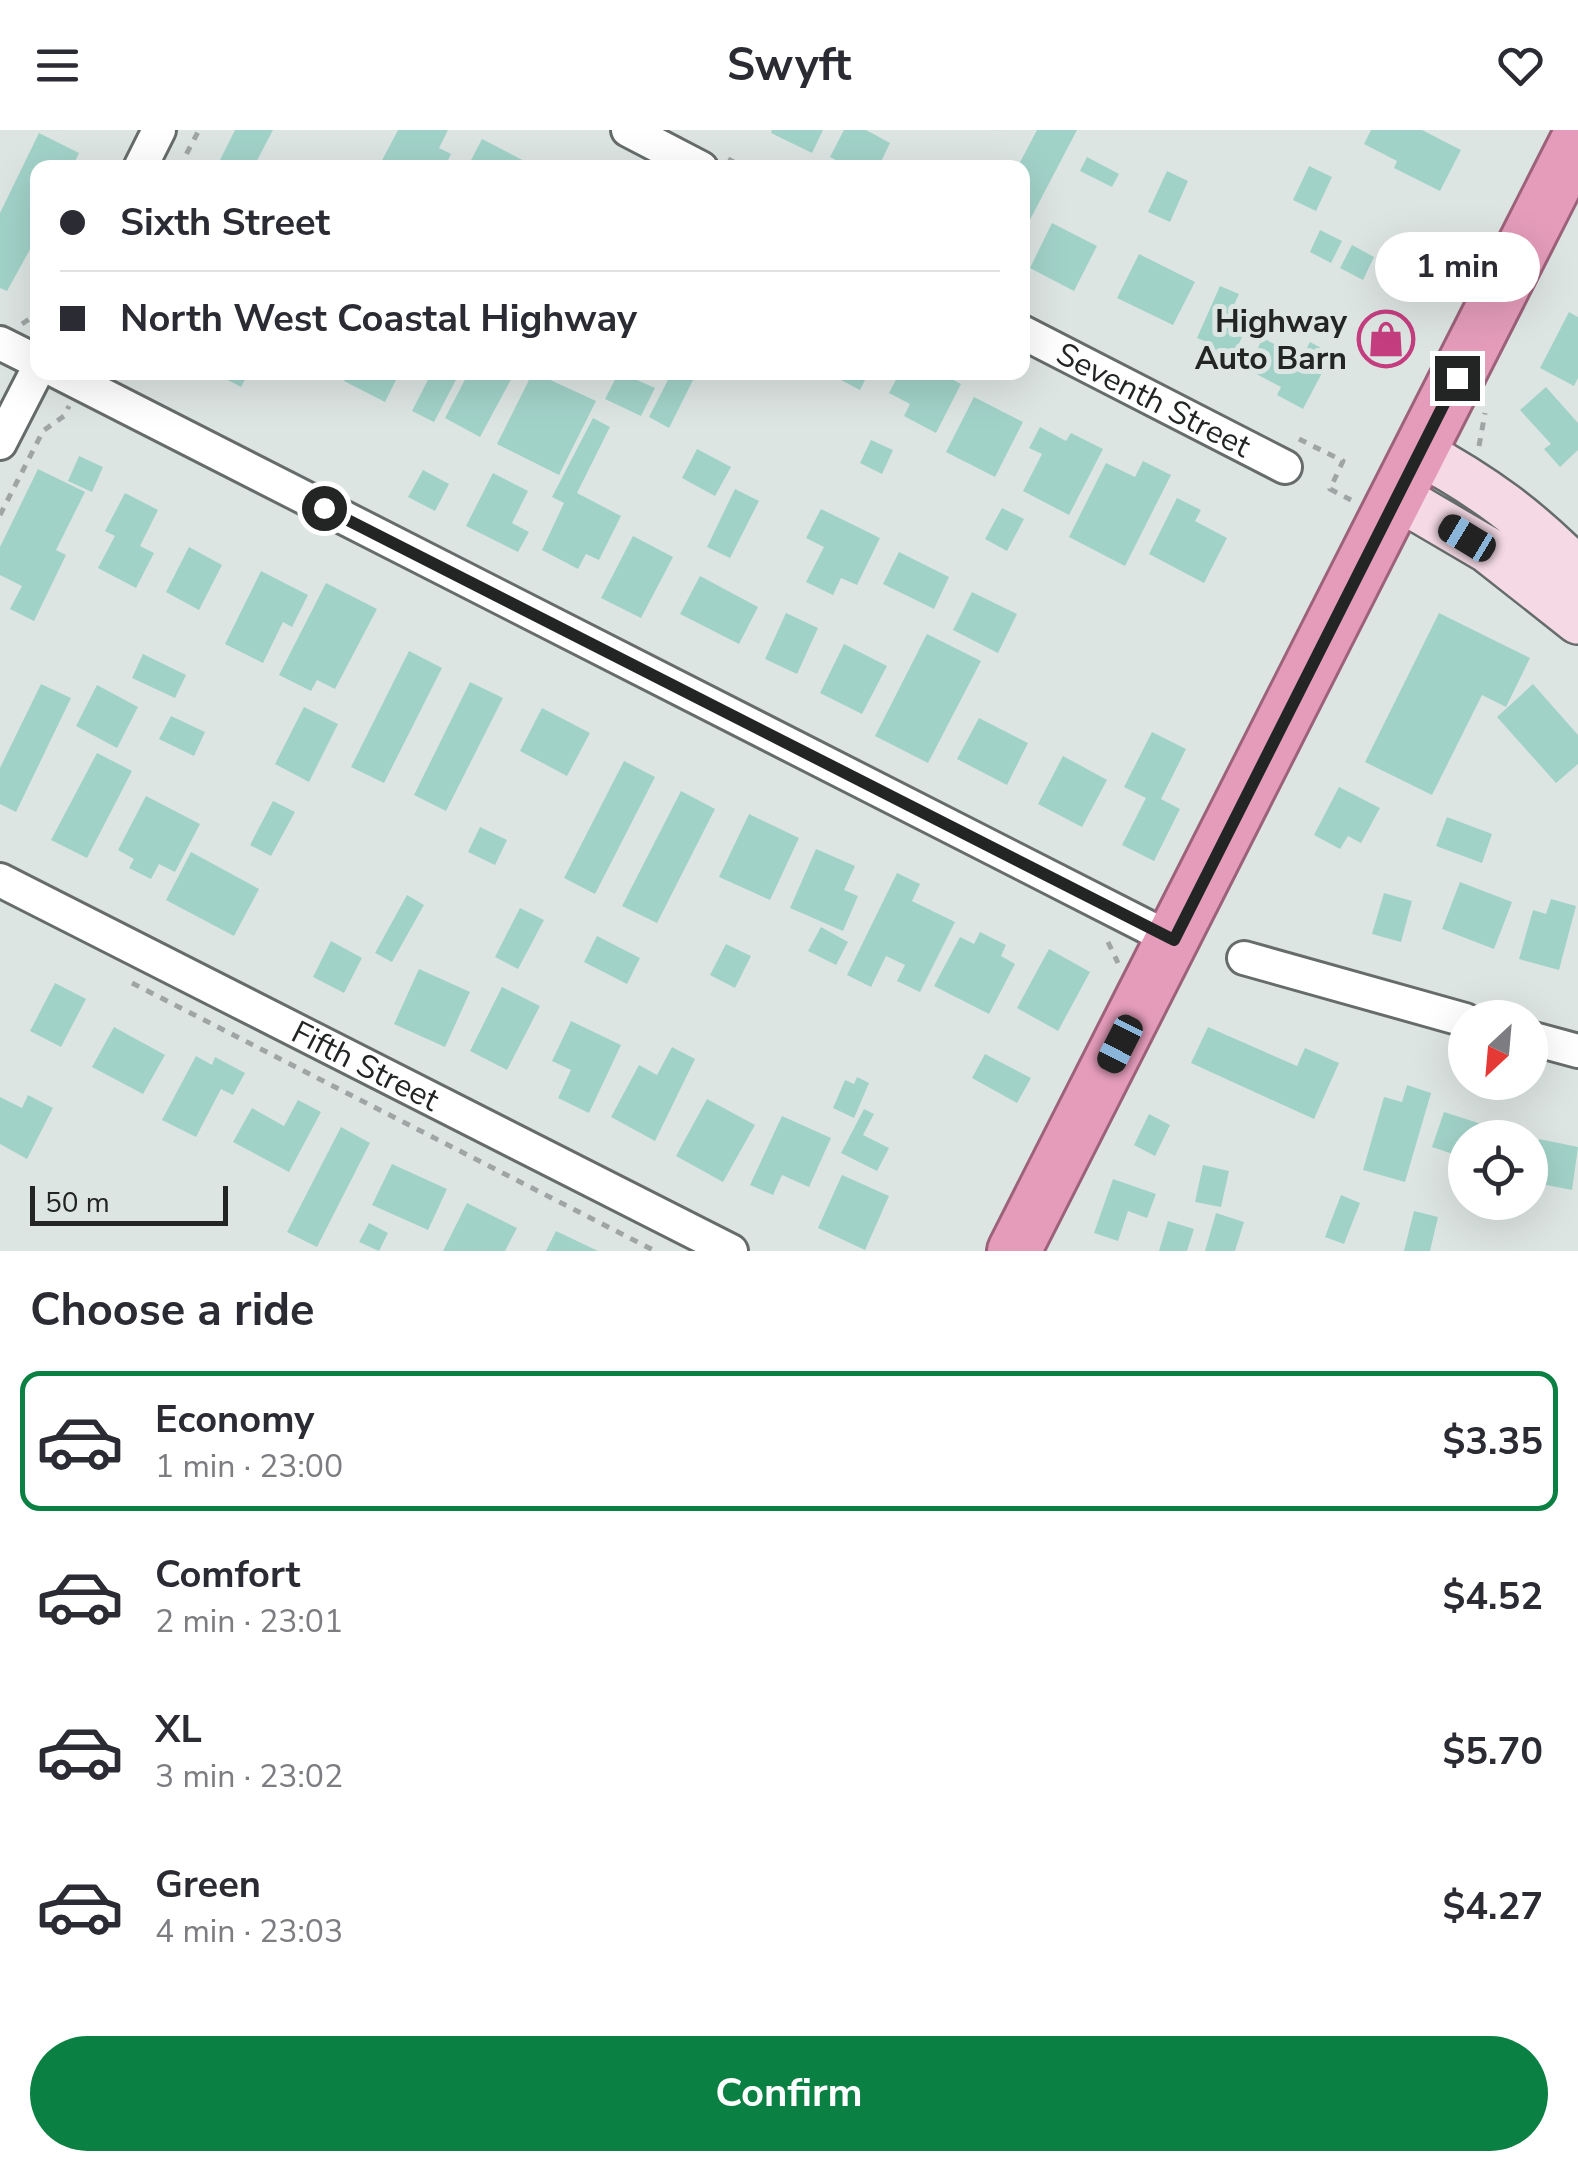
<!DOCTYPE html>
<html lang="en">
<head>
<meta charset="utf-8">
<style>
  :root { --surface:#fff; --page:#f2f2f3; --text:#2b2b33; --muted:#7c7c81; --line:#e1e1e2; --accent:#0b8043 }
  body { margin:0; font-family:"Nunito Sans",sans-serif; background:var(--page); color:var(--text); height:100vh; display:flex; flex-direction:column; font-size:38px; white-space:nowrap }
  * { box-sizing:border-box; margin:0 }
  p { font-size:32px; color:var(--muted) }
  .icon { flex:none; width:55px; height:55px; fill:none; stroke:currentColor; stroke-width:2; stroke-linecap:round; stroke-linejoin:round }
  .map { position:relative; height:1121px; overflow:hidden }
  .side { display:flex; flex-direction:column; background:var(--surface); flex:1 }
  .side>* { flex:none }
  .hud { position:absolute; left:30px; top:30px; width:1000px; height:220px; border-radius:20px; box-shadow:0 10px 40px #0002; display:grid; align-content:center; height:220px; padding:0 30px; background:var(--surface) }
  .needle { width:65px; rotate:206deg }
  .buttons { position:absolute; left:1448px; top:870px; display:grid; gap:20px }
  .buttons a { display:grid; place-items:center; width:100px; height:100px; border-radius:50%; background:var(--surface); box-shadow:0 10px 40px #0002; font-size:50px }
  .scale { position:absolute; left:30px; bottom:25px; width:198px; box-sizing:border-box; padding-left:10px; border:5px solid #222524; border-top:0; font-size:28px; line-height:35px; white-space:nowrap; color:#222524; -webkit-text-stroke:8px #dde5e3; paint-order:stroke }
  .end { position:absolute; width:45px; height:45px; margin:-22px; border:12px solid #222524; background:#fff; box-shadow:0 0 0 5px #fff }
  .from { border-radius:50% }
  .bubble { position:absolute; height:70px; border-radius:35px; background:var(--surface); box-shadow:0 10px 40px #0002; font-size:32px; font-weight:700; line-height:70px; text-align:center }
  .car { position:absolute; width:30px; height:60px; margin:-30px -15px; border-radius:12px; box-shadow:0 0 8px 2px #0007; background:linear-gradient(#222 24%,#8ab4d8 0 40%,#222 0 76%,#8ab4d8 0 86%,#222 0) }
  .hud b { display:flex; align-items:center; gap:35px; height:95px; font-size:38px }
  .hud b+b { border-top:2px solid var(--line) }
  .hud i { width:25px; height:25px; background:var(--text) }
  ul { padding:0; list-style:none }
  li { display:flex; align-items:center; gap:30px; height:140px; margin:0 20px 15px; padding:0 10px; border:5px solid transparent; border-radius:20px }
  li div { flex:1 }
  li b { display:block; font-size:38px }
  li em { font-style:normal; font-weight:700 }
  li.on { border-color:var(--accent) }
  li>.icon { width:90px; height:90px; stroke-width:1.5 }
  h2 { padding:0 30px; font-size:45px; line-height:120px }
  .primary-button { display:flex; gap:20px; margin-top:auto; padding:20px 30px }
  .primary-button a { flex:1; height:115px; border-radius:60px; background:var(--accent); color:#fff; font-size:40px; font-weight:700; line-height:115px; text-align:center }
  header { display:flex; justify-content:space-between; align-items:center; height:130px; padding:0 30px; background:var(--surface); font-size:45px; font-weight:700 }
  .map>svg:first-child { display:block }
  .building { fill:#a1d2c8 }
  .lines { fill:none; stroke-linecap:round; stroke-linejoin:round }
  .minor-casing { stroke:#666c6b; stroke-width:38 }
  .secondary-casing { stroke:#666c6b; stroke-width:50 }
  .trunk-casing { stroke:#9c627a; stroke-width:58 }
  .path { stroke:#9fa5a4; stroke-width:5; stroke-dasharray:8 8; stroke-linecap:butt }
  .minor { stroke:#fff; stroke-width:32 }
  .secondary { stroke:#f5dae5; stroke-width:45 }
  .trunk { stroke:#e49cba; stroke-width:52 }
  .route { stroke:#222524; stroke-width:12 }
  .labels { text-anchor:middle; stroke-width:10; stroke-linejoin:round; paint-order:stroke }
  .poi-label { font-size:32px; font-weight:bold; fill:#222524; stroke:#dde5e3; text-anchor:end }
  .street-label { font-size:32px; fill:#222524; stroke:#dde5e3 }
</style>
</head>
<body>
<header><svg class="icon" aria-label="menu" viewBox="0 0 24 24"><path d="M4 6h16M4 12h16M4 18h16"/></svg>Swyft<svg class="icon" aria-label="heart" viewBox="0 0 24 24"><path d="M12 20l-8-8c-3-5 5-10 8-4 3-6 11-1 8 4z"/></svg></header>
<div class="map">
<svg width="1578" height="1121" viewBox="0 0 1578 1121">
  <rect width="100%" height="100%" fill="#dde5e3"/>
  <path class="building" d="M235 0H273L253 38H216Z
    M398 0H448L439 18 451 24 444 38H378Z
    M772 0H823L812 23 771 3Z
    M844 0H866L890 13 878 38H851L830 27Z
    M1037 0H1077L1022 105V38H1017Z
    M1371 0H1422L1461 20 1440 61 1394 38 1397 31 1364 14Z
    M39 3 79 23 72 38H38V105L7 161 0 158V83Z
    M482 9 532 35 531 38H467Z
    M1087 27 1119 44 1112 57 1080 41Z
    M1309 36 1332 47 1316 81 1293 70Z
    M1167 41 1188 51 1170 92 1148 82Z
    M1052 93 1097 116 1074 161 1030 138Z
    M1320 100 1342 111 1331 133 1310 122Z
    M1352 115 1374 127 1363 150 1340 138Z
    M1139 124 1195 152 1173 195 1117 168Z
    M1220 156 1239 164 1228 188 1247 196 1228 238 1205 229 1212 214 1197 208Z
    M1569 182 1578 187V248L1574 256 1540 238Z
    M1263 208 1301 229 1310 212 1332 224 1303 279 1277 265 1281 257 1247 239Z
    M213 242H249L241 257Z
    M349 242H400L385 272 344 251Z
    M432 242H460L434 292 412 281Z
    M469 242H515L480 307 445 288Z
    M533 242 596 271 559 345 497 314Z
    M619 242 655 258 641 286 605 269Z
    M672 242 695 246 669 298 649 287Z
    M826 242H869L860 260Z
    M900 242H938L961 254 936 303 904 286 910 274 889 263Z
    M1546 257 1578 293V320L1560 337 1544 319 1551 314 1520 280Z
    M974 267 1023 292 995 347 946 322Z
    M593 288 610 297 577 363 621 386 599 430 586 424 578 439 542 420 564 373 552 367Z
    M1040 297 1066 311 1071 303 1103 319 1069 385 1023 361 1042 324 1029 318Z
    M871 310 893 320 882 344 860 333Z
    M697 319 731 337 715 366 682 348Z
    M79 326 103 337 92 362 68 351Z
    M1143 331 1171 345 1125 436 1069 407 1106 333 1135 347Z
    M38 339 85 362 56 420 66 425 34 491 10 479 22 456 0 445V417Z
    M423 340 449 354 435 381 408 367Z
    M493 343 528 361 512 393 529 402 518 422 466 396Z
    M735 359 759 371 730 428 707 417Z
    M125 363 158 380 140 416 154 423 136 458 98 438 115 406 105 401Z
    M1177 368 1201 380 1195 391 1227 408 1204 453 1149 424Z
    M1002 378 1024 389 1007 421 985 409Z
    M821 379 880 408 857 455 841 448 833 465 806 452 824 417 806 408Z
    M633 406 673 427 641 488 601 468Z
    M189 417 222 435 199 480 166 462Z
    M899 422 949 447 934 479 883 454Z
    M261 441 308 465 292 497 283 492 263 533 225 514Z
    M700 446 758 477 739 514 680 484Z
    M326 453 377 479 335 559 317 550 311 561 279 545Z
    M972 462 1017 484 998 523 953 500Z
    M786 483 818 498 797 544 765 529Z
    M1439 483 1530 528 1506 577 1482 565 1432 665 1365 632Z
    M927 504 981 531 928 633 875 606Z
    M844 514 887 536 862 584 820 563Z
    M409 521 442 538 384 653 351 637Z
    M143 524 186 545 175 568 132 548Z
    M470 552 503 568 446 681 414 665Z
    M41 554 71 568 16 682 0 674V638Z
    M1533 554 1578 605V634L1556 653 1497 587Z
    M97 555 138 577 117 618 76 596Z
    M304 577 338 594 309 652 275 634Z
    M542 578 590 603 567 646 520 621Z
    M171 586 205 602 194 626 159 609Z
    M979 588 1028 613 1007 655 957 629Z
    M1152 602 1186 619 1161 669 1180 679 1154 731 1122 715 1146 668 1124 657Z
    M97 623 132 641 87 728 51 710Z
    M1063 626 1107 650 1082 697 1038 674Z
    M624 631 655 647 595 764 564 748Z
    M1339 657 1380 678 1361 713 1348 706 1340 719 1314 705Z
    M681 661 715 679 657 793 622 776Z
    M146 666 200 694 175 742 159 734 151 749 129 738 134 729 118 720Z
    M273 671 295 682 271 726 250 715Z
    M749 684 799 708 770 770 719 747Z
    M1447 687 1492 704 1482 733 1436 716Z
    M480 697 507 710 495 735 468 722Z
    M816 719 855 736 844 760 858 766 843 801 790 778Z
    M191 722 259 759 234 806 166 770Z
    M897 743 920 754 912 771 955 792 920 862 897 851 905 835 886 826 871 857 847 845Z
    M1460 752 1512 772 1494 819 1442 799Z
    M1384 763 1412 771 1401 812 1372 804Z
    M407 765 424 775 392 832 375 823Z
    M1551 769 1576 776 1559 840 1519 829 1533 780 1546 784Z
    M520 778 544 790 518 839 495 827Z
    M821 797 848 812 836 835 808 821Z
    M980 802 1006 815 1001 826 1015 834 989 884 934 856 960 807 974 814Z
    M597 806 640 828 627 854 584 832Z
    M331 811 362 828 344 863 313 847Z
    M726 814 751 826 735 858 710 845Z
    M1049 819 1090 842 1058 901 1017 878Z
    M419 839 470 862 445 917 394 894Z
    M55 853 86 869 61 917 30 901Z
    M502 857 540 876 507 940 470 921Z
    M571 891 621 915 589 983 558 968 571 940 552 931Z
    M114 897 165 925 143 964 92 937Z
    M1208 897 1297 936 1305 918 1339 933 1314 989 1191 933Z
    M672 917 695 929 655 1011 611 987 639 935 657 945Z
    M985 924 1031 948 1017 973 972 948Z
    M196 926 212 935 215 927 245 943 233 965 221 959 196 1007 162 990Z
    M857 947 869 953 854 988 833 978 845 950 854 954Z
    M1407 955 1431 963 1405 1052 1363 1040 1384 967 1402 972Z
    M28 965 53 978 27 1029 0 1014V967L22 978Z
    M707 969 755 995 723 1052 676 1026Z
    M298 970 321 982 289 1042 233 1012 252 978 284 996Z
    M864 979 874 984 863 1005 889 1018 877 1041 841 1023Z
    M1444 982 1506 1002 1504 1008H1465V1043L1452 1039 1456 1025 1432 1017Z
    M1149 984 1170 995 1155 1026 1134 1015Z
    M782 986 831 1008 809 1057 782 1045 773 1065 750 1055Z
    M341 997 370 1013 317 1117 287 1102Z
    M1539 1009 1578 1017 1572 1060 1531 1052Z
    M392 1034 447 1059 428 1100 372 1075Z
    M1203 1035 1229 1041 1221 1077 1195 1072Z
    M842 1045 889 1066 865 1120 818 1098Z
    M1113 1049 1156 1064 1147 1088 1128 1081 1118 1111 1094 1103Z
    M1341 1065 1360 1073 1344 1114 1325 1107Z
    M467 1073 517 1098 505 1121H443Z
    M1414 1081 1438 1087 1430 1121H1404Z
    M1216 1083 1244 1092 1235 1121H1205Z
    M1168 1091 1194 1099 1187 1121H1159Z
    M369 1093 388 1103 379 1121 359 1112Z
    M556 1101 598 1121H546Z"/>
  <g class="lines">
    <g class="minor-casing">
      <g id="minor">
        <path d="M628 0 701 38"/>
        <path d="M140 38 159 0"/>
        <path id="s1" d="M1022 202 1285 337"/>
        <path d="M0 213 38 232"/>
        <path d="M58 242 1173 810"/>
        <path d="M0 313 38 239"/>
        <path id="s2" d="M0 750 731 1121"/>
        <path d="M1244 828 1465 890"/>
        <path d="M1530 908 1578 921"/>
      </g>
    </g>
    <g class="secondary-casing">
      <path id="secondary" d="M1419 322C1481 355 1530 391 1578 441
        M1396 366 1488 420 1578 491"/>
    </g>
    <g class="trunk-casing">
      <path id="trunk" d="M1014 1121 1578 9"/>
    </g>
    <path class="path" d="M728 29 745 38
      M179 38 199 0
      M22 194 38 183
      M1299 309 1343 331 1330 359 1351 370
      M1479 316 1485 283
      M0 385 43 301 64 286 69 276
      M1108 812 1118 833
      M132 853 655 1121"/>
    <use href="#minor" class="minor"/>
    <use href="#secondary" class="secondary"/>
    <use href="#trunk" class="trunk"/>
  </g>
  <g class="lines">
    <path class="route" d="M324 378 1174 810 1457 248"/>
  </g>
  <defs>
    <g id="shop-ring" transform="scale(2.875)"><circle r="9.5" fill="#dde5e3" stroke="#c43e7f" stroke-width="1.5"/><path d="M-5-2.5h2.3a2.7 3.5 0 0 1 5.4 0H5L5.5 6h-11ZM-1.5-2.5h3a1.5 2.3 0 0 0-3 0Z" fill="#c43e7f"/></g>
  </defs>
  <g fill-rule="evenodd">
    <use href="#shop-ring" x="1386" y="209"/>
  </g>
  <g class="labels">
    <g class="poi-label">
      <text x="1347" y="202">Highway<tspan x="1347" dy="37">Auto Barn</tspan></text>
    </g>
    <g class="street-label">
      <text dy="11" stroke="none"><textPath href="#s1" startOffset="148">Seventh Street</textPath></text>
      <text dy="11" stroke="none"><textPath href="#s2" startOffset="410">Fifth Street</textPath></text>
    </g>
  </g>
</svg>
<div class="buttons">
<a><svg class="needle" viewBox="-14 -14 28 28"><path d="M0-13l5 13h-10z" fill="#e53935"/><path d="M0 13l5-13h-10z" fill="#7c7c81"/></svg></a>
<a><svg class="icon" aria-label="locate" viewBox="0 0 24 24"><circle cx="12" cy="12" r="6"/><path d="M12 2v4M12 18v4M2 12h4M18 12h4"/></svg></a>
</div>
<div class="scale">50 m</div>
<i class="end from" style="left:324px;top:378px"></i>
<i class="end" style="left:1457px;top:248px"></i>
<div class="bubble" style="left:1375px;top:102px;width:165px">1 min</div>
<i class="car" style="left:1467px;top:408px;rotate:301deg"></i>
<i class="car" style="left:1120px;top:914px;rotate:207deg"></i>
<div class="hud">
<b><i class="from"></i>Sixth Street</b>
<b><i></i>North West Coastal Highway</b>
</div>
</div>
<section class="side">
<h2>Choose a ride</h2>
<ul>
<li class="on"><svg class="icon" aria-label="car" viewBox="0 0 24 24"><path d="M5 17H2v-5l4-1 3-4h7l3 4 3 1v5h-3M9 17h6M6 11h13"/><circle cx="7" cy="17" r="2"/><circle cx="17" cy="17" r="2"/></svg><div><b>Economy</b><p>1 min · 23:00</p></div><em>$3.35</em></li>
<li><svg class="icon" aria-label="car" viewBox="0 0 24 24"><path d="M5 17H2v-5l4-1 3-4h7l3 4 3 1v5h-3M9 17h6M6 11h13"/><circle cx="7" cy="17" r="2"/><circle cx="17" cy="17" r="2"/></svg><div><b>Comfort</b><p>2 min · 23:01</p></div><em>$4.52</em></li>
<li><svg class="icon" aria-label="car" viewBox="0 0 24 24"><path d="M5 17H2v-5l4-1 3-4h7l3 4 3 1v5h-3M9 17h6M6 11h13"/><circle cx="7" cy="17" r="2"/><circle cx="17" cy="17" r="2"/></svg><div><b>XL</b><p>3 min · 23:02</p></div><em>$5.70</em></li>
<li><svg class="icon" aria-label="car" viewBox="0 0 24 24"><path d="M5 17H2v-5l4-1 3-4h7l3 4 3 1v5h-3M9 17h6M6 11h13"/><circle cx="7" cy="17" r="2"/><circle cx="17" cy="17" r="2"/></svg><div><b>Green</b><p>4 min · 23:03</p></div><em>$4.27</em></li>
</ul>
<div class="primary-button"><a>Confirm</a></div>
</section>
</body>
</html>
